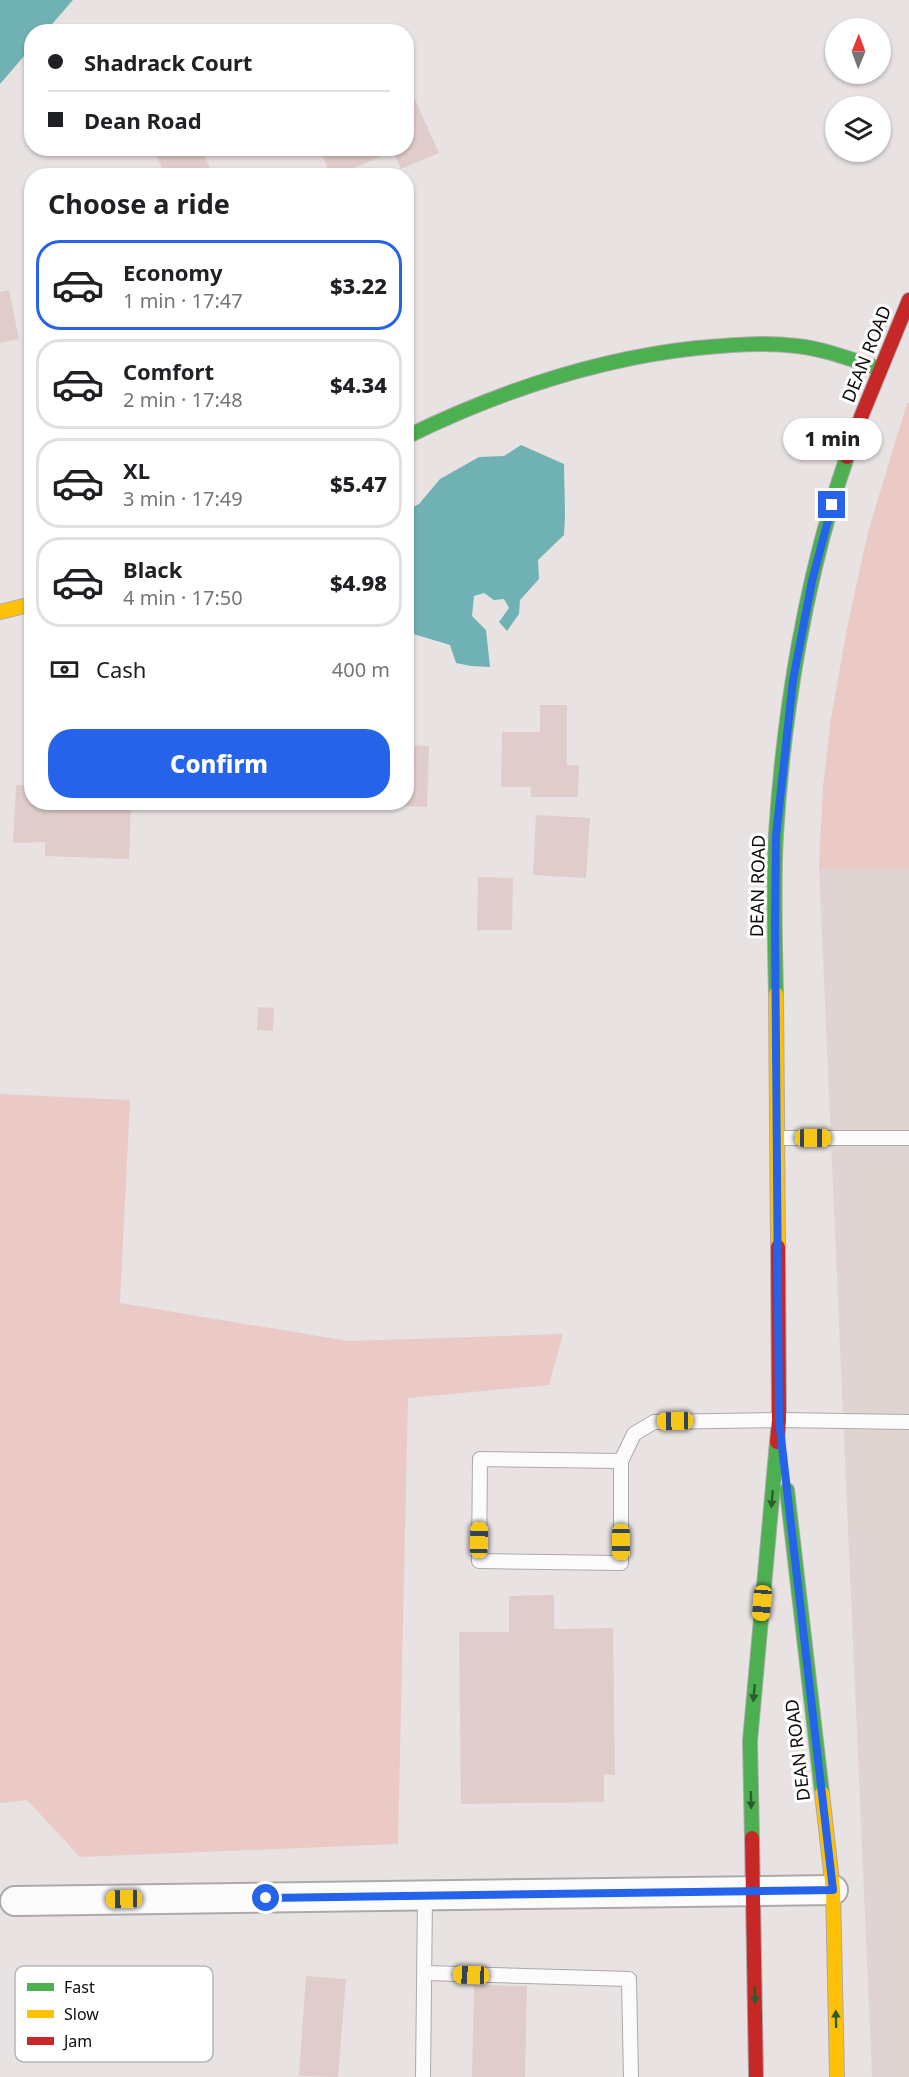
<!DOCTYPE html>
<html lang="en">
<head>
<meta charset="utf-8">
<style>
  :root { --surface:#fff; --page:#f2f2f2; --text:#202124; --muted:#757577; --line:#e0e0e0; --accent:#2563eb }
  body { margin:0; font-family:"Noto Sans",sans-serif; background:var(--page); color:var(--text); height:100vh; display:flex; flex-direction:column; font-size:22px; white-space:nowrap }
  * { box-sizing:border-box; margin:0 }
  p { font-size:20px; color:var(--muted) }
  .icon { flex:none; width:33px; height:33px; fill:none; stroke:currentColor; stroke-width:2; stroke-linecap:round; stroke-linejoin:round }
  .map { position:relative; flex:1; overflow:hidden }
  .sheet { position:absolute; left:24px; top:168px; width:390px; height:642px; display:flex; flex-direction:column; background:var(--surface); border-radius:24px; box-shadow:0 2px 4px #0004 }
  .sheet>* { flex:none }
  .top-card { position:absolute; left:24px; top:24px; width:390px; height:132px; border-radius:24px; box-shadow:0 2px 4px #0004; display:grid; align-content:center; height:132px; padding:0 24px; background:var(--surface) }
  .needle { width:39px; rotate:1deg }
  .buttons { position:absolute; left:825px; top:18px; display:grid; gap:12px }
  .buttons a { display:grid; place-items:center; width:66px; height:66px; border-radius:50%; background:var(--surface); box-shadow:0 2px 4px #0004; font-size:30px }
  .end { position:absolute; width:27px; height:27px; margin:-14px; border:8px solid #2563eb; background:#fff; box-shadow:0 0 0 3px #fff }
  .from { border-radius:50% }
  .bubble { position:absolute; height:42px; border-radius:21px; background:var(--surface); box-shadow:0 2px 4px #0004; font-size:20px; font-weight:800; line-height:42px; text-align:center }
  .car { position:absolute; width:18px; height:36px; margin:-18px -9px; border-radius:8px; box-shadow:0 0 4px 2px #0007; background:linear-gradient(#f5c518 24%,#345 0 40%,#f5c518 0 76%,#345 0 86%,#f5c518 0) }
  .top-card b { display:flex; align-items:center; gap:21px; height:57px; font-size:22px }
  .top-card b+b { border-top:2px solid var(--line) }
  .top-card i { width:15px; height:15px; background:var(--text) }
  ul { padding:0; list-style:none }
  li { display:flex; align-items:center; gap:18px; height:90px; margin:0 12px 9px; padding:0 12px; border:3px solid var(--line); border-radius:24px }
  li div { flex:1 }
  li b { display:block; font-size:22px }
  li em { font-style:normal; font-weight:800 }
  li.current { border-color:var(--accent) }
  li>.icon { width:54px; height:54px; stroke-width:1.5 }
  h2 { padding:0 24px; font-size:27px; line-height:72px }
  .pay { display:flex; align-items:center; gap:15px; height:66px; padding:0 24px; font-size:22px }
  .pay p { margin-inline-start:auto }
  .cta { display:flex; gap:12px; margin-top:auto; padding:12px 24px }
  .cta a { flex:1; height:69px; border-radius:24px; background:var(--accent); color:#fff; font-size:24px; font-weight:800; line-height:69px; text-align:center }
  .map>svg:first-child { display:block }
  .built { fill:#e0d4d3 }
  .green { fill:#ebc9c5 }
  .water { fill:#70b2b4 }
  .building { fill:#e0cccb }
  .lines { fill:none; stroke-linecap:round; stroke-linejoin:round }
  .lane-casing { stroke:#ada9a9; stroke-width:16 }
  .street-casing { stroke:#ada9a9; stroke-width:32 }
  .fast-casing { stroke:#ada9a9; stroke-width:16 }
  .slow-casing { stroke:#ada9a9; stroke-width:16 }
  .jam-casing { stroke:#ada9a9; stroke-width:16 }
  .lane { stroke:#fcfbfb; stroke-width:14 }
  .street { stroke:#fcfbfb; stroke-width:28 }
  .fast { stroke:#4caf50; stroke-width:14 }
  .slow { stroke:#ffc107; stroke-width:14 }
  .jam { stroke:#c62828; stroke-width:14 }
  .oneway { fill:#2d5d2d }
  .route { stroke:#2563eb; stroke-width:8 }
  .labels { text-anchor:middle; stroke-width:6; stroke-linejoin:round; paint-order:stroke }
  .street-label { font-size:18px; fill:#0e0b0a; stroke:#fff }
  .key { fill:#fff; stroke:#b7b6b6; stroke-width:1.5 }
  .key-label { font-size:16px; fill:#0e0b0a }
</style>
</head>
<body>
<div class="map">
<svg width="909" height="2077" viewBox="0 0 909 2077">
  <rect width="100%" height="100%" fill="#e8e3e2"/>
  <path class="built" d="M819 868 909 869V2077H872Z"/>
  <path class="green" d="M907 403H909V869L819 868 823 786 831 718 848 623 868 532Z
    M0 1094 130 1100 120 1303 348 1341 563 1334 549 1385 408 1398 398 1844 80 1857 27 1800 0 1803Z"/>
  <path class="water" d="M0 0H73L46 31 32 32 31 48 0 84Z
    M521 445 564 464 565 515 564 535 538 560 539 579 520 600 519 614 507 631 499 622 509 608 504 599 494 600 484 593 474 596 472 616 486 630 490 667 471 666 456 663 450 645 407 632V510L419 504 440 479 479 457 504 456Z"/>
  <path class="building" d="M406 80 439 153 401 169 393 151 336 176H331L319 148H406Z
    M154 148H202L213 176H165Z
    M9 290 19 339 0 343V292Z
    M540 705H567V765L579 766 578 797H531V787H501L502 732H540Z
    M406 745 429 746 427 807 345 804V802H406Z
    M16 785 32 786V802H131L129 859 45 856V842L13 843Z
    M536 815 590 818 586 878 533 875Z
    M478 877 513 878 512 930H477Z
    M258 1007 274 1008 273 1031 257 1030Z
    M554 1595V1629L613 1628 615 1775 604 1774V1802L461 1804 459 1632H509V1596Z
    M306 1976 346 1979 338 2077 299 2076Z
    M474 1985 527 1986 525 2077H472Z"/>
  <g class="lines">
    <g class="lane-casing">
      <path id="lane" d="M777 1138H909
        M621 1461 480 1459 479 1561 621 1563V1461L634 1434 654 1422 779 1420 909 1422
        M426 1973 629 1979 631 2077
        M423 2077 425 1896"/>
    </g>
    <g class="street-casing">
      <path id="street" d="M15 1901 833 1890"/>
    </g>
    <g class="fast-casing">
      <path id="fast" d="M406 437C498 392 594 359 697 348 730 345 763 342 797 346 825 349 853 360 880 369
        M776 994C775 941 773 887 776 834 784 709 806 575 847 457
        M787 1490 822 1793
        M752 1838 750 1741 777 1442"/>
    </g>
    <g class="slow-casing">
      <path id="slow" d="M0 612 32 604
        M776 994 778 1247
        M822 1793 833 1890 837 2077"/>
    </g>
    <g class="jam-casing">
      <path id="jam" d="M847 457 861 417 909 300
        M777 1442 779 1420 778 1247
        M752 1838 756 2077"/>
    </g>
    <use href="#lane" class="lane"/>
    <use href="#street" class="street"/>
    <use href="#fast" class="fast"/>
    <use href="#slow" class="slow"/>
    <use href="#jam" class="jam"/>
  </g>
  <defs><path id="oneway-solid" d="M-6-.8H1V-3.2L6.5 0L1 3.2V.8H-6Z" transform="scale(1.5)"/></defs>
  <g class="oneway">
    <use href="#oneway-solid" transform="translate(772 1499) rotate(95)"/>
    <use href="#oneway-solid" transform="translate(754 1693) rotate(95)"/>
    <use href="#oneway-solid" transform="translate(751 1800) rotate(89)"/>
    <use href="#oneway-solid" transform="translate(755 1995) rotate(89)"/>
    <use href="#oneway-solid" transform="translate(836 2019) rotate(-91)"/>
  </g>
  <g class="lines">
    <path class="route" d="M266 1898 833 1890 779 1420 775 925 776 836 793 680 812 581 832 505"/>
  </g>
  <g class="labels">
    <g class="street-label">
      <text transform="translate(867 354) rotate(-68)" y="6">DEAN ROAD</text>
      <text transform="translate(758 886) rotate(-89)" y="6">DEAN ROAD</text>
      <text transform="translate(798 1750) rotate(-97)" y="6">DEAN ROAD</text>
    </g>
  </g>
  <rect x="15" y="1966" width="198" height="96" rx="9" class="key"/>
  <rect x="27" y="1983" width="27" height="8" fill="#4caf50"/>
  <rect x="27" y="2010" width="27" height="8" fill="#ffc107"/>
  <rect x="27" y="2037" width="27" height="8" fill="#c62828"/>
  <g class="key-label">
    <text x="64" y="1993">Fast</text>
    <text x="64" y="2020">Slow</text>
    <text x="64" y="2047">Jam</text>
  </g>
</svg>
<div class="buttons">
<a><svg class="needle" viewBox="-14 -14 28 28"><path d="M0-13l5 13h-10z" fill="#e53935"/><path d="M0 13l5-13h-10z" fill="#757577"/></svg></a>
<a><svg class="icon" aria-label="layers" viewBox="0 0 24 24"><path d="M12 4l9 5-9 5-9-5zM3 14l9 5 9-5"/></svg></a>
</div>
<i class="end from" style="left:266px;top:1898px"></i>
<i class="end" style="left:832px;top:505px"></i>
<div class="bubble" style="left:783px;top:418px;width:99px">1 min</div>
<i class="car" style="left:813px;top:1138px;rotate:90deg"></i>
<i class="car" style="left:675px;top:1421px;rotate:269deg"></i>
<i class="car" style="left:479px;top:1540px;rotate:1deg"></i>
<i class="car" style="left:621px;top:1542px;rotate:180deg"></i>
<i class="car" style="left:762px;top:1603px;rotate:185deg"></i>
<i class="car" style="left:124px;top:1899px;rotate:269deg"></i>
<i class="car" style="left:471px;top:1975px;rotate:272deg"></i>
<div class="top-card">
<b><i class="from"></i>Shadrack Court</b>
<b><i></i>Dean Road</b>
</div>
<section class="sheet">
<h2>Choose a ride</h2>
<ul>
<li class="current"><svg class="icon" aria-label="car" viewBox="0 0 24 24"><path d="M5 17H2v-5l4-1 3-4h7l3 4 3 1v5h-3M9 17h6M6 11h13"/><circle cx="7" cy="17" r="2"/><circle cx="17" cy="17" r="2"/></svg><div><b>Economy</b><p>1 min · 17:47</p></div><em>$3.22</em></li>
<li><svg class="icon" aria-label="car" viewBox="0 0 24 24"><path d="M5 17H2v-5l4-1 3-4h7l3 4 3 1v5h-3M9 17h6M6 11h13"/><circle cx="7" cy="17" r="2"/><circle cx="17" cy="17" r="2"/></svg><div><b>Comfort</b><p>2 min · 17:48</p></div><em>$4.34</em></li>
<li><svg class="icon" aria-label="car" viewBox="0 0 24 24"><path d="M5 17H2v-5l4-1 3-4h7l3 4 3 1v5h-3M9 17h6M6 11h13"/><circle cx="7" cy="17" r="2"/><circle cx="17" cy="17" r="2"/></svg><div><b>XL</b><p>3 min · 17:49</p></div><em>$5.47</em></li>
<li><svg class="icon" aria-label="car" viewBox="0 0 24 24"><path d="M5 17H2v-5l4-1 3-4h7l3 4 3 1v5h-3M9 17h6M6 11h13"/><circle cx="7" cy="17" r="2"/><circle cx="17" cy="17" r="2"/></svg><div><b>Black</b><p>4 min · 17:50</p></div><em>$4.98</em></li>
</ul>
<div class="pay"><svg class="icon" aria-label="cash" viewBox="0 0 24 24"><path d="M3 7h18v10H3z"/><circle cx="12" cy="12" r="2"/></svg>Cash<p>400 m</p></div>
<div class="cta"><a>Confirm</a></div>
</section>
</div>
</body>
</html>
